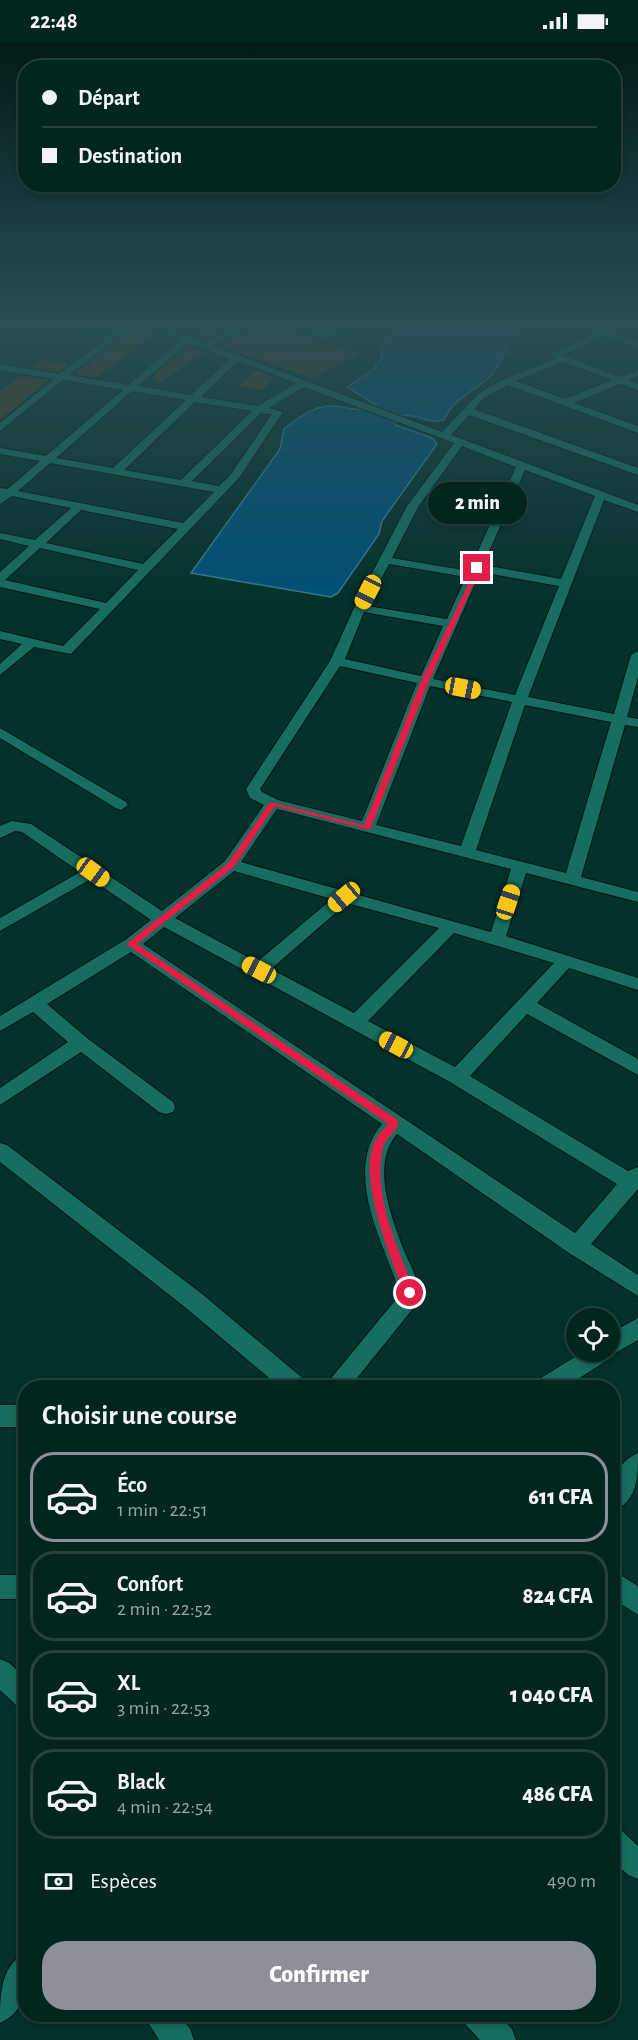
<!DOCTYPE html>
<html lang="fr">
<head>
<meta charset="utf-8">
<style>
  :root { --surface:#032520; --page:#0d2d29; --text:#f1f3f6; --muted:#97a5a5; --line:#24423e; --accent:#8c9099 }
  body { margin:0; font-family:"Alegreya Sans",sans-serif; background:var(--page); color:var(--text); height:100vh; display:flex; flex-direction:column; font-size:22px; white-space:nowrap }
  * { box-sizing:border-box; margin:0 }
  p { font-size:20px; color:var(--muted) }
  .icon { flex:none; width:33px; height:33px; fill:none; stroke:currentColor; stroke-width:2; stroke-linecap:round; stroke-linejoin:round }
  .map { position:relative; flex:1; overflow:hidden }
  .details { position:absolute; left:18px; top:1338px; width:602px; height:642px; display:flex; flex-direction:column; background:var(--surface); border-radius:24px; box-shadow:0 3px 9px #0003,0 0 0 2px var(--line) }
  .details>* { flex:none }
  .top-card { position:absolute; left:18px; top:18px; width:603px; height:132px; border-radius:24px; box-shadow:0 3px 9px #0003,0 0 0 2px var(--line); display:grid; align-content:center; height:132px; padding:0 24px; background:var(--surface) }
  .buttons { position:absolute; left:566px; top:1266px; display:grid; gap:12px }
  .buttons a { display:grid; place-items:center; width:54px; height:54px; border-radius:50%; background:var(--surface); box-shadow:0 3px 9px #0003,0 0 0 2px var(--line); font-size:30px }
  .end { position:absolute; width:27px; height:27px; margin:-14px; border:8px solid #e11d48; background:#fff; box-shadow:0 0 0 3px #fff }
  .from { border-radius:50% }
  .bubble { position:absolute; height:42px; border-radius:21px; background:var(--surface); box-shadow:0 3px 9px #0003,0 0 0 2px var(--line); font-size:20px; font-weight:800; line-height:42px; text-align:center }
  .car { position:absolute; width:18px; height:36px; margin:-18px -9px; border-radius:8px; box-shadow:0 0 4px 2px #0007; background:linear-gradient(#f5c518 24%,#345 0 40%,#f5c518 0 76%,#345 0 86%,#f5c518 0) }
  .top-card b { display:flex; align-items:center; gap:21px; height:57px; font-size:22px }
  .top-card b+b { border-top:2px solid var(--line) }
  .top-card i { width:15px; height:15px; background:var(--text) }
  ul { padding:0; list-style:none }
  li { display:flex; align-items:center; gap:18px; height:90px; margin:0 12px 9px; padding:0 12px; border:3px solid var(--line); border-radius:24px }
  li div { flex:1 }
  li b { display:block; font-size:22px }
  li em { font-style:normal; font-weight:800 }
  li.current { border-color:var(--accent) }
  li>.icon { width:54px; height:54px; stroke-width:1.5 }
  h2 { padding:0 24px; font-size:27px; line-height:72px }
  .pay { display:flex; align-items:center; gap:15px; height:66px; padding:0 24px; font-size:22px }
  .pay p { margin-inline-start:auto }
  .primary-button { display:flex; gap:12px; margin-top:auto; padding:12px 24px }
  .primary-button a { flex:1; height:69px; border-radius:24px; background:var(--accent); color:#fff; font-size:24px; font-weight:800; line-height:69px; text-align:center }
  .status { display:flex; justify-content:space-between; align-items:center; height:42px; padding:0 30px; background:var(--surface); direction:ltr }
  .status svg { height:16px; fill:currentColor }
  .map>svg:first-child { display:block }
  .water { fill:#005077; stroke:#377a93; stroke-width:1.5 }
  .building { fill:#5f3919 }
  .lines { fill:none; stroke-linecap:round; stroke-linejoin:round }
  .minor-casing { stroke:#011713; stroke-width:2 }
  .minor { fill:#176d5f; fill-rule:evenodd }
  .route { fill:#e11d48 }
</style>
</head>
<body>
<div class="status"><b>22:48</b><svg viewBox="0 0 49 12"><path d="M0 12V9h3v3zM5 12V6h3v6zM10 12V3h3v9zM15 12V0h3v12zM26 1h20v11H26zM47 4h2v5h-2z"/></svg></div>
<div class="map">
<svg width="638" height="1998" viewBox="0 0 638 1998">
  <rect width="100%" height="100%" fill="#04312a"/>
  <path class="water" d="M411 284H527C506 295 506 317 491 333 476 349 451 358 444 378 424 383 412 366 392 378L396 383 432 396 437 402 382 479 379 492 338 551 331 555 191 531 280 407 284 387C297 377 313 364 330 364 347 364 361 372 376 363L347 345 371 330 381 318C381 293 389 293 411 284Z"/>
  <path class="building" d="M136 284H146L157 290 96 335 75 332Z
    M209 284H239L202 298 195 295Z
    M258 284H283L320 300 361 312 312 336 217 303Z
    M188 304 206 310 159 342 153 334Z
    M42 317 68 323 58 330 31 325Z
    M256 328 275 336 261 348 239 344Z
    M20 334 49 338 0 378V349Z"/>
  <g class="lines">
    <g class="minor-casing">
      <path id="minor" d="M0 284H10L0 291Z
        M64 284 118 288 125 284H134L69 333 128 343 181 298 148 284H159L202 300 245 284H256L211 303 442 390 478 352 504 337 555 317 551 315V311L598 291 582 284H594L638 300V306L606 294 562 313 620 335 638 328V334L629 338 638 342V348L620 342 574 361 638 384V391L508 343 484 356 474 367 638 426V433L469 373 451 393 638 463V470L604 458 528 655 614 672 631 613 638 609V635L627 675 638 677V685L625 683 581 835 638 850V860L526 831 506 894 638 936V948L569 926 537 961 638 1017V1033L527 972 470 1034 628 1129 638 1125V1147L591 1202 638 1233V1254L569 1211 397 1092C370 1123 392 1177 405 1211 412 1226 420 1241 419 1259L349 1346H323L398 1255C398 1239 390 1226 385 1211 369 1171 351 1118 382 1082L131 910 47 962 87 996 173 1060 175 1065 173 1070 166 1072 159 1070 81 1010 0 1063V1046L68 1000 33 970 0 989V974L125 898 151 878 91 837 0 889V876L80 830 22 790 15 789 0 796V784L12 779 31 782 162 869 225 819 264 763 250 756 246 747 330 619 354 566 407 464 454 401 304 345 269 366 283 370 239 436 71 612 34 605 0 633V622L22 602 0 597V589L63 604 100 567 0 545V530L29 504 0 497V491L35 498 71 466 12 454 0 462V446L8 447 40 419 0 412V406L46 414 123 348 63 338 0 389V381L54 337 0 328V322L59 332 112 293 68 287ZM188 301 230 317 191 353 138 344ZM238 319 296 341 258 364 201 355ZM563 320 612 338 565 357 516 339ZM132 349 186 358 113 426 56 416ZM195 360 252 369 181 438 124 428ZM261 371 272 372 231 432 219 444 192 439ZM462 404 516 425 469 529 392 516 418 465ZM50 421 214 450 183 481 18 449ZM525 428 595 454 561 537 483 523ZM81 468 178 487 143 522 46 501ZM40 506 138 528 106 561 5 538ZM389 522 466 535 447 577 367 564ZM480 530 559 544 515 653 433 637ZM364 570 443 584 421 634 345 617ZM340 624 417 641 362 779 278 758 262 750 260 747ZM430 644 512 660 461 804 376 783ZM525 663 611 680 566 831 476 808ZM277 767 511 827 491 890 241 820ZM234 829 332 857 257 920 175 876ZM347 861 439 886 354 971 271 927ZM164 885 450 1040 617 1142 575 1191 143 902ZM454 891 554 921 455 1025 368 979Z
        M285 284C298 284 312 293 323 291 337 290 348 283 362 284L321 298Z
        M0 686 126 760 128 763 121 768 116 766 0 696Z
        M0 1101 7 1103 202 1252 306 1339 309 1346H281L186 1266 0 1120Z
        M638 1276V1298L610 1314 609 1317 564 1346H533L536 1339 583 1310H609V1292Z
        M0 1363H26V1385H0Z
        M638 1411C638 1435 638 1459 612 1470 612 1446 612 1422 638 1411Z
        M612 1528 638 1544V1573L612 1556Z
        M0 1533H26V1557H0Z
        M0 1617 9 1621 26 1636V1668L17 1664 0 1648Z
        M612 1785 622 1789 638 1804V1837L628 1833 612 1818Z
        M26 1911C26 1938 29 1969 0 1981 0 1955 0 1923 26 1911Z
        M143 1972H178L190 1987 194 1998H159Z
        M462 1972H498L512 1987 516 1998H480L466 1983Z"/>
    </g>
    <use href="#minor" class="minor"/>
  </g>
  <linearGradient id="sky" x2="0" y2="1"><stop stop-color="#021b17"/><stop offset="0.5" stop-color="#294e55"/><stop offset="1" stop-color="#294e55" stop-opacity="0"/></linearGradient>
  <rect width="638" height="563" fill="url(#sky)"/>
  <path class="route" d="M477 524 481 526 429 639 370 788 275 764 234 825 137 902 398 1078C400 1088 389 1093 385 1101 382 1106 382 1114 381 1119 377 1164 400 1210 415 1251L410 1256 404 1251C391 1216 355 1132 376 1097 379 1091 384 1087 388 1082L126 902 228 821 270 760 364 783 421 639Z"/>
</svg>
<div class="buttons">
<a><svg class="icon" aria-label="locate" viewBox="0 0 24 24"><circle cx="12" cy="12" r="6"/><path d="M12 2v4M12 18v4M2 12h4M18 12h4"/></svg></a>
</div>
<i class="end from" style="left:410px;top:1251px"></i>
<i class="end" style="left:477px;top:526px"></i>
<div class="bubble" style="left:428px;top:440px;width:99px">2 min</div>
<i class="car" style="left:368px;top:550px;rotate:207deg"></i>
<i class="car" style="left:463px;top:646px;rotate:101deg"></i>
<i class="car" style="left:93px;top:830px;rotate:126deg"></i>
<i class="car" style="left:344px;top:855px;rotate:230deg"></i>
<i class="car" style="left:508px;top:860px;rotate:18deg"></i>
<i class="car" style="left:259px;top:928px;rotate:298deg"></i>
<i class="car" style="left:396px;top:1003px;rotate:298deg"></i>
<div class="top-card">
<b><i class="from"></i>Départ</b>
<b><i></i>Destination</b>
</div>
<section class="details">
<h2>Choisir une course</h2>
<ul>
<li class="current"><svg class="icon" aria-label="car" viewBox="0 0 24 24"><path d="M5 17H2v-5l4-1 3-4h7l3 4 3 1v5h-3M9 17h6M6 11h13"/><circle cx="7" cy="17" r="2"/><circle cx="17" cy="17" r="2"/></svg><div><b>Éco</b><p>1 min · 22:51</p></div><em>611 CFA</em></li>
<li><svg class="icon" aria-label="car" viewBox="0 0 24 24"><path d="M5 17H2v-5l4-1 3-4h7l3 4 3 1v5h-3M9 17h6M6 11h13"/><circle cx="7" cy="17" r="2"/><circle cx="17" cy="17" r="2"/></svg><div><b>Confort</b><p>2 min · 22:52</p></div><em>824 CFA</em></li>
<li><svg class="icon" aria-label="car" viewBox="0 0 24 24"><path d="M5 17H2v-5l4-1 3-4h7l3 4 3 1v5h-3M9 17h6M6 11h13"/><circle cx="7" cy="17" r="2"/><circle cx="17" cy="17" r="2"/></svg><div><b>XL</b><p>3 min · 22:53</p></div><em>1 040 CFA</em></li>
<li><svg class="icon" aria-label="car" viewBox="0 0 24 24"><path d="M5 17H2v-5l4-1 3-4h7l3 4 3 1v5h-3M9 17h6M6 11h13"/><circle cx="7" cy="17" r="2"/><circle cx="17" cy="17" r="2"/></svg><div><b>Black</b><p>4 min · 22:54</p></div><em>486 CFA</em></li>
</ul>
<div class="pay"><svg class="icon" aria-label="cash" viewBox="0 0 24 24"><path d="M3 7h18v10H3z"/><circle cx="12" cy="12" r="2"/></svg>Espèces<p>490 m</p></div>
<div class="primary-button"><a>Confirmer</a></div>
</section>
</div>
</body>
</html>
